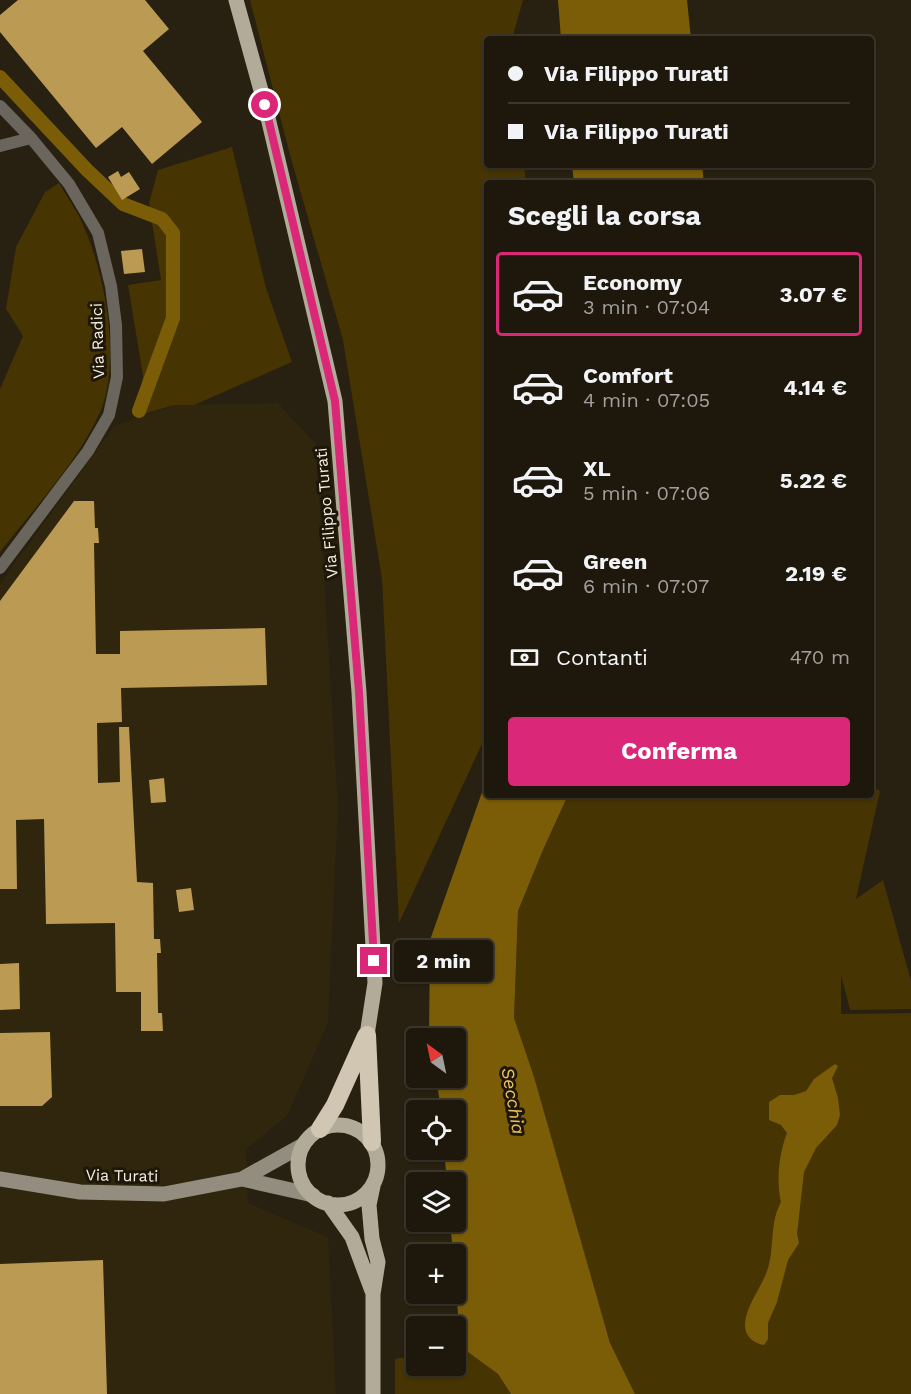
<!DOCTYPE html>
<html lang="it">
<head>
<meta charset="utf-8">
<style>
  :root { --surface:#1e180c; --page:#262115; --text:#f1f3f6; --muted:#a1a09d; --line:#3c372d; --accent:#db2777 }
  body { margin:0; font-family:"Work Sans",sans-serif; background:var(--page); color:var(--text); height:100vh; display:flex; flex-direction:column; font-size:22px; white-space:nowrap }
  * { box-sizing:border-box; margin:0 }
  p { font-size:20px; color:var(--muted) }
  .icon { flex:none; width:33px; height:33px; fill:none; stroke:currentColor; stroke-width:2; stroke-linecap:round; stroke-linejoin:round }
  .map { position:relative; flex:1; overflow:hidden }
  .details { position:absolute; left:484px; top:180px; width:390px; height:618px; display:flex; flex-direction:column; background:var(--surface); border-radius:6px; box-shadow:0 2px 4px #0004,0 0 0 2px var(--line) }
  .details>* { flex:none }
  .hud { position:absolute; left:484px; top:36px; width:390px; height:132px; border-radius:6px; box-shadow:0 2px 4px #0004,0 0 0 2px var(--line); display:grid; align-content:center; height:132px; padding:0 24px; background:var(--surface) }
  .needle { width:39px; rotate:327deg }
  .tools { position:absolute; left:406px; top:1028px; display:grid; gap:12px }
  .tools a { display:grid; place-items:center; width:60px; height:60px; border-radius:6px; background:var(--surface); box-shadow:0 2px 4px #0004,0 0 0 2px var(--line); font-size:30px }
  .end { position:absolute; width:27px; height:27px; margin:-14px; border:8px solid #db2777; background:#fff; box-shadow:0 0 0 3px #fff }
  .from { border-radius:50% }
  .bubble { position:absolute; height:42px; border-radius:6px; background:var(--surface); box-shadow:0 2px 4px #0004,0 0 0 2px var(--line); font-size:20px; font-weight:700; line-height:42px; text-align:center }
  .hud b { display:flex; align-items:center; gap:21px; height:57px; font-size:22px }
  .hud b+b { border-top:2px solid var(--line) }
  .hud i { width:15px; height:15px; background:var(--text) }
  ul { padding:0; list-style:none }
  li { display:flex; align-items:center; gap:18px; height:84px; margin:0 12px 9px; padding:0 12px; border:3px solid transparent; border-radius:6px }
  li div { flex:1 }
  li b { display:block; font-size:22px }
  li em { font-style:normal; font-weight:700 }
  li.selected { border-color:var(--accent) }
  li>.icon { width:54px; height:54px; stroke-width:1.5 }
  h2 { padding:0 24px; font-size:27px; line-height:72px }
  .pay { display:flex; align-items:center; gap:15px; height:66px; padding:0 24px; font-size:22px }
  .pay p { margin-inline-start:auto }
  .action { display:flex; gap:12px; margin-top:auto; padding:12px 24px }
  .action a { flex:1; height:69px; border-radius:6px; background:var(--accent); color:#fff; font-size:24px; font-weight:700; line-height:69px; text-align:center }
  .map>svg:first-child { display:block }
  .built { fill:#30260e }
  .green { fill:#463403 }
  .water { fill:#7b5d08 }
  .lines { fill:none; stroke-linecap:round; stroke-linejoin:round }
  .canal { stroke:#7b5d08; stroke-width:14 }
  .building { fill:#bb9b53 }
  .street { stroke:#6a665d; stroke-width:12 }
  .secondary { stroke:#938d7f; stroke-width:15 }
  .primary { stroke:#b3ab9a; stroke-width:15 }
  .highway { stroke:#d0c6b1; stroke-width:18 }
  .route { stroke:#db2777; stroke-width:8 }
  .labels { text-anchor:middle; stroke-width:6; stroke-linejoin:round; paint-order:stroke }
  .street-label { font-size:16px; fill:#f4efe4; stroke:#1e1707 }
  .water-label { font-size:18px; font-style:italic; fill:#eec25d; stroke:#1e1707 }
</style>
</head>
<body>
<div class="map">
<svg width="911" height="1394" viewBox="0 0 911 1394">
  <rect width="100%" height="100%" fill="#282010"/>
  <path class="built" d="M278 403 316 444 338 806 328 1023 287 1116 246 1149 248 1203 328 1237 336 1394H0V584L114 426 174 405Z"/>
  <path class="green" d="M250 0H523L512 39H488V165H524L526 183H488L487 733 399 923 382 579 343 340 290 155Z
    M232 147 266 288 292 362 194 405H174L137 416 143 376 128 285 161 280 149 203 158 170Z
    M59 183C67 197 78 212 84 227 105 275 121 360 101 410 79 461 34 508 0 552V389L23 336 6 309 16 247 45 192Z
    M872 787 880 791 856 899 883 880 911 981V1009L850 1010 841 975V1014L911 1013V1394H635L610 1343 514 1018 518 911 543 850 568 795H872Z
    M461 1347 498 1374 511 1394H395V1359L417 1355V1365H456V1348Z"/>
  <path class="water" d="M558 0H687L691 39H561Z
    M572 165H702L704 183H574Z
    M487 778 488 795H568L543 850 518 911 514 1018 534 1077 610 1343 635 1394H511L498 1374 461 1347 456 1291V1254H453L450 1221H456V1182H447L444 1149H456V1110H441L436 1077H456V1038H429L430 940Z
    M835 1064 838 1066 832 1078 838 1098 840 1115 837 1125 816 1148 804 1172 797 1234 799 1243 788 1260 777 1302 768 1323V1339L764 1345C753 1343 744 1336 745 1323 747 1304 761 1288 767 1271 775 1248 769 1224 781 1202 776 1180 779 1154 787 1133L781 1125 769 1120V1102L780 1095H794L806 1091 814 1079Z"/>
  <g class="lines">
    <path class="canal" d="M0 77 87 170 123 204 162 219 173 233V318L139 411"/>
  </g>
  <path class="building" d="M18 0H145L169 29 143 51 202 122 152 164 122 127 96 148 0 32V15Z
    M118 171 121 177 129 172 140 189 122 200 108 177Z
    M142 249 145 272 124 274 121 251Z
    M74 501H94L95 528H98L99 543H94L96 654H120V631L265 628 267 685 121 688 122 722 97 723 98 783 120 782 119 727H129L137 882 153 883 154 939H160L161 953H157L158 1013H162L163 1031H141V992H116L115 923 46 924 44 819 16 820 17 889H0V601Z
    M164 778 166 802 151 803 149 780Z
    M191 888 194 910 179 912 176 890Z
    M19 963 20 1009 0 1010V964Z
    M50 1032 52 1097 42 1106H0V1033Z
    M103 1260 107 1394H0V1264Z"/>
  <g class="lines">
    <path class="street" d="M0 106 31 138 69 184 98 233 111 286 116 325 117 377 109 415 88 451 0 568
      M0 146 31 138"/>
    <path class="secondary" d="M0 1179 80 1192 164 1194 242 1179 303 1145
      M242 1179 313 1195"/>
    <path class="primary" d="M236 0 265 105 335 401 359 692 375 983 367 1035
      M298 1165a40 40 0 1 1 80 0a40 40 0 1 1-80 0Z
      M328 1203 352 1237 372 1291
      M373 1394V1294L378 1262 372 1239 369 1205 373 1186"/>
    <path class="highway" d="M367 1035 372 1142
      M320 1129 335 1105 366 1036"/>
  </g>
  <g class="lines">
    <path class="route" d="M265 105 335 401 359 692 374 961"/>
  </g>
  <g class="labels">
    <g class="street-label">
      <text transform="translate(97 341) rotate(-92)" y="6">Via Radici</text>
      <text transform="translate(326 513) rotate(-95)" y="6">Via Filippo Turati</text>
      <text transform="translate(122 1175) rotate(1)" y="6">Via Turati</text>
    </g>
    <g class="water-label">
      <text transform="translate(513 1101) rotate(80)" y="6">Secchia</text>
    </g>
  </g>
</svg>
<div class="tools">
<a><svg class="needle" viewBox="-14 -14 28 28"><path d="M0-13l5 13h-10z" fill="#e53935"/><path d="M0 13l5-13h-10z" fill="#a1a09d"/></svg></a>
<a><svg class="icon" aria-label="locate" viewBox="0 0 24 24"><circle cx="12" cy="12" r="6"/><path d="M12 2v4M12 18v4M2 12h4M18 12h4"/></svg></a>
<a><svg class="icon" aria-label="layers" viewBox="0 0 24 24"><path d="M12 4l9 5-9 5-9-5zM3 14l9 5 9-5"/></svg></a>
<a>+</a>
<a>−</a>
</div>
<i class="end from" style="left:265px;top:105px"></i>
<i class="end" style="left:374px;top:961px"></i>
<div class="bubble" style="left:394px;top:940px;width:99px">2 min</div>
<div class="hud">
<b><i class="from"></i>Via Filippo Turati</b>
<b><i></i>Via Filippo Turati</b>
</div>
<section class="details">
<h2>Scegli la corsa</h2>
<ul>
<li class="selected"><svg class="icon" aria-label="car" viewBox="0 0 24 24"><path d="M5 17H2v-5l4-1 3-4h7l3 4 3 1v5h-3M9 17h6M6 11h13"/><circle cx="7" cy="17" r="2"/><circle cx="17" cy="17" r="2"/></svg><div><b>Economy</b><p>3 min · 07:04</p></div><em>3.07 €</em></li>
<li><svg class="icon" aria-label="car" viewBox="0 0 24 24"><path d="M5 17H2v-5l4-1 3-4h7l3 4 3 1v5h-3M9 17h6M6 11h13"/><circle cx="7" cy="17" r="2"/><circle cx="17" cy="17" r="2"/></svg><div><b>Comfort</b><p>4 min · 07:05</p></div><em>4.14 €</em></li>
<li><svg class="icon" aria-label="car" viewBox="0 0 24 24"><path d="M5 17H2v-5l4-1 3-4h7l3 4 3 1v5h-3M9 17h6M6 11h13"/><circle cx="7" cy="17" r="2"/><circle cx="17" cy="17" r="2"/></svg><div><b>XL</b><p>5 min · 07:06</p></div><em>5.22 €</em></li>
<li><svg class="icon" aria-label="car" viewBox="0 0 24 24"><path d="M5 17H2v-5l4-1 3-4h7l3 4 3 1v5h-3M9 17h6M6 11h13"/><circle cx="7" cy="17" r="2"/><circle cx="17" cy="17" r="2"/></svg><div><b>Green</b><p>6 min · 07:07</p></div><em>2.19 €</em></li>
</ul>
<div class="pay"><svg class="icon" aria-label="cash" viewBox="0 0 24 24"><path d="M3 7h18v10H3z"/><circle cx="12" cy="12" r="2"/></svg>Contanti<p>470 m</p></div>
<div class="action"><a>Conferma</a></div>
</section>
</div>
</body>
</html>
